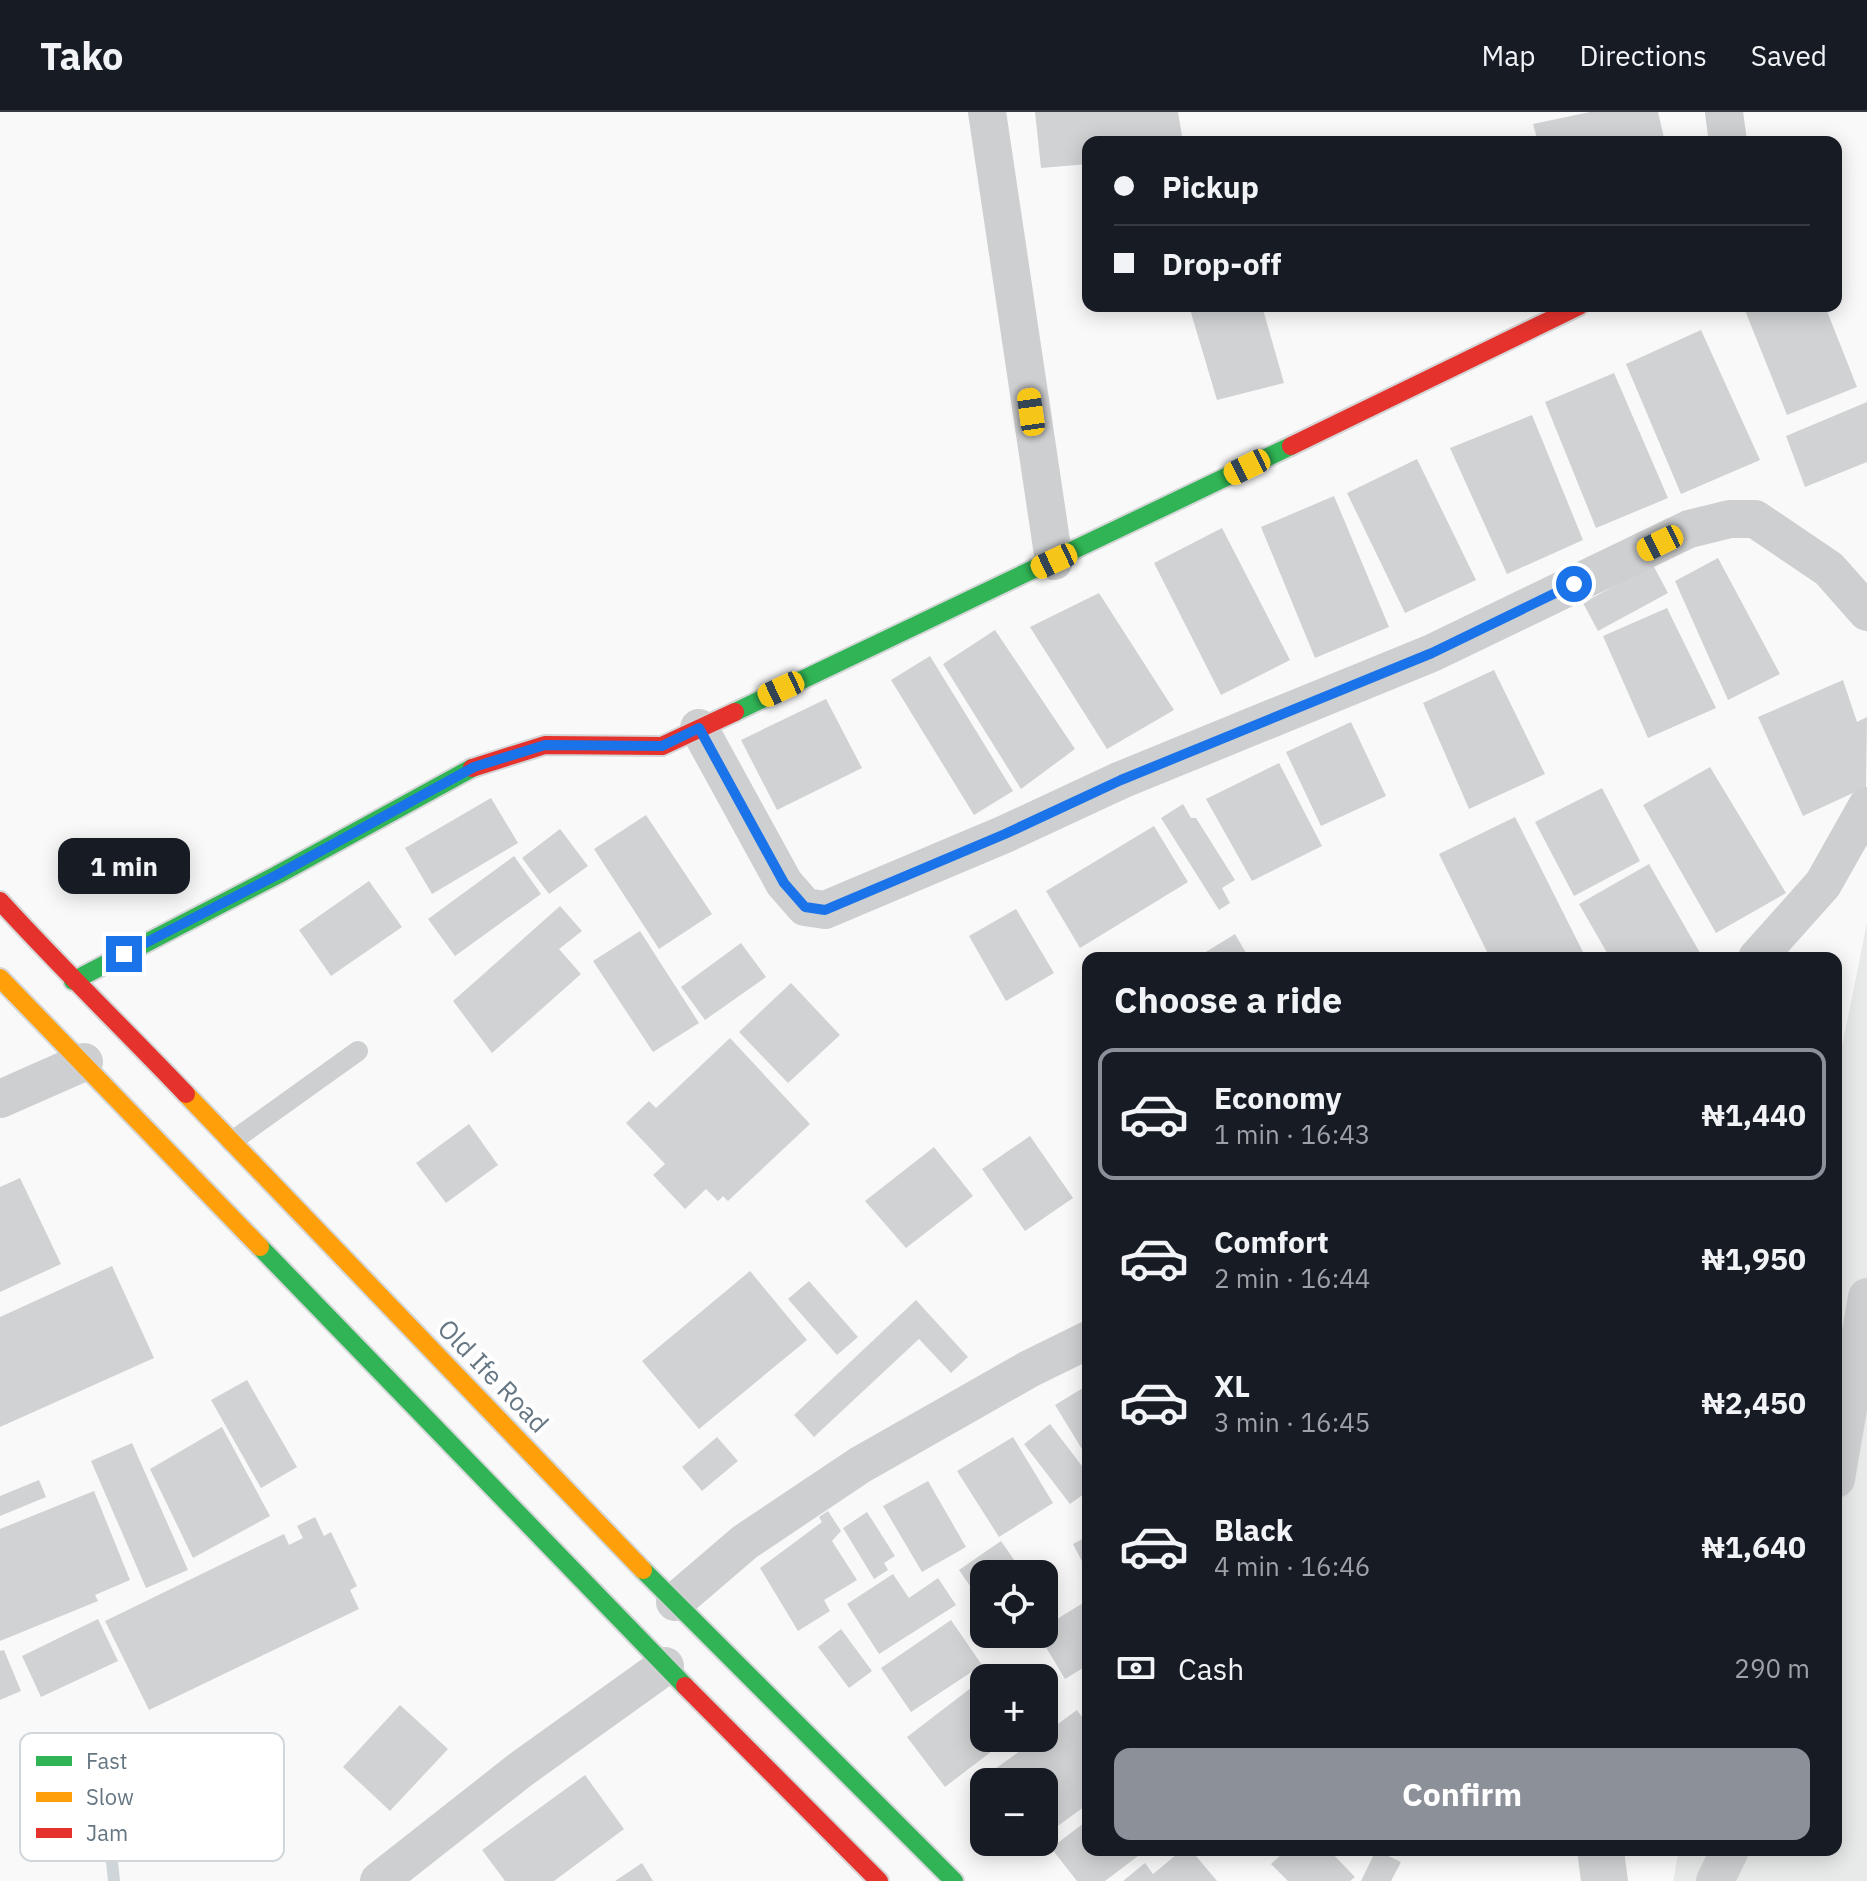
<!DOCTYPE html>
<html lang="en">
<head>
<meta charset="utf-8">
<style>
  :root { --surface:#171b24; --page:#242831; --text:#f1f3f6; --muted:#9ea1a6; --line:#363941; --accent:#8c9099 }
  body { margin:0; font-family:"IBM Plex Sans",sans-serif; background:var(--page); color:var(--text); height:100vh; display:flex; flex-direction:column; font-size:30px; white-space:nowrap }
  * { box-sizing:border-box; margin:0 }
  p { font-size:26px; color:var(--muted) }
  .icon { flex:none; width:44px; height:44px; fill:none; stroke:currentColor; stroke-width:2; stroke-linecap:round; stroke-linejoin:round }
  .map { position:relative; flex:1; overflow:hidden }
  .panel { position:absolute; left:1082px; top:840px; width:760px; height:904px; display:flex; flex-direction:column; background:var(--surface); border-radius:16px; box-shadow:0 4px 20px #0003 }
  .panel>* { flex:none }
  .hud { position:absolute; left:1082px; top:24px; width:760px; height:176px; border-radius:16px; box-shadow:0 4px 20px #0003; display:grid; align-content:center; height:176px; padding:0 32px; background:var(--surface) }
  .buttons { position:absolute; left:970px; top:1448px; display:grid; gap:16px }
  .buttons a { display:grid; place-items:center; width:88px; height:88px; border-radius:16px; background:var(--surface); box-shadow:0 4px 20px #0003; font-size:40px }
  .end { position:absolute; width:36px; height:36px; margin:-18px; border:10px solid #1a73e8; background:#fff; box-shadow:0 0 0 4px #fff }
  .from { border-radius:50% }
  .bubble { position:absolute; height:56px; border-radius:16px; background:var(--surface); box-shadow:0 4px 20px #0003; font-size:26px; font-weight:700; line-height:56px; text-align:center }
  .car { position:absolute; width:24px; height:48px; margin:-24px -12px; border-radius:10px; box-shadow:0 0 6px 2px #0007; background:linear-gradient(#f5c518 24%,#345 0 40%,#f5c518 0 76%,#345 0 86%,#f5c518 0) }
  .hud b { display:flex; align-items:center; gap:28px; height:76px; font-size:30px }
  .hud b+b { border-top:2px solid var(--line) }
  .hud i { width:20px; height:20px; background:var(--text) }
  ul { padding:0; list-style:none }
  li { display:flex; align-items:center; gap:24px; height:132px; margin:0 16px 12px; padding:0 16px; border:4px solid transparent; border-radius:16px }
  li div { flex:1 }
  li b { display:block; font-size:30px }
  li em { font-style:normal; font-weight:700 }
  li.on { border-color:var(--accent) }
  li>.icon { width:72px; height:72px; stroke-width:1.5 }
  h2 { padding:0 32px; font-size:36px; line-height:96px }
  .pay { display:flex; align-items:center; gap:20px; height:88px; padding:0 32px; font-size:30px }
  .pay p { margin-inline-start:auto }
  .action { display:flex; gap:16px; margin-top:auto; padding:16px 32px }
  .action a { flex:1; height:92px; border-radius:16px; background:var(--accent); color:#fff; font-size:32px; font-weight:700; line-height:92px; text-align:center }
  header { display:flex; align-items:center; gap:48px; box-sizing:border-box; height:112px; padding:0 40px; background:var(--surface); border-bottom:2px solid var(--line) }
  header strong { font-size:38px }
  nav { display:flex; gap:44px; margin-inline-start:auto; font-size:28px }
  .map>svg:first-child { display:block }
  .built { fill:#e8e9e9 }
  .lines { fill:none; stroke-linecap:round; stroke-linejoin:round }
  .stream { stroke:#ced6d9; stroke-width:12 }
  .building { fill:#d0d2d3 }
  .fast-casing { stroke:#d5d6d7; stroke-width:22 }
  .slow-casing { stroke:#d5d6d7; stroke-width:22 }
  .jam-casing { stroke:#d5d6d7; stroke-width:22 }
  .lane { stroke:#cecfd0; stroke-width:20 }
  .street { stroke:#cecfd0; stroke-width:38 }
  .fast { stroke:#30b455; stroke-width:18 }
  .slow { stroke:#ff9f0a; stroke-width:18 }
  .jam { stroke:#e5322d; stroke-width:18 }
  .route { stroke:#1a73e8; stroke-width:10 }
  .labels { text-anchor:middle; stroke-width:8; stroke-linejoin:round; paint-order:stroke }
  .street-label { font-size:26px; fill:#657683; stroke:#fff }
  .key { fill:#fff; stroke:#d1d6da; stroke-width:2 }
  .key-label { font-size:22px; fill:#657683 }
</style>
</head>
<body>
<header>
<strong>Tako</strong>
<nav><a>Map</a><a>Directions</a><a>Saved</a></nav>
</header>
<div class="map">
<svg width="1867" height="1769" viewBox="0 0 1867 1769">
  <rect width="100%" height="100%" fill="#f9f9f9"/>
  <path class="built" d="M1867 811V1769H1673L1679 1738H1836V964Z"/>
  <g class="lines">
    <path class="stream" d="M109 1720 114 1769"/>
  </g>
  <path class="building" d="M1035 0H1178L1183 30H1088V52L1041 56Z
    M1590 0H1658L1665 30H1538L1533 12Z
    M1189 194H1262L1284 271 1217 288Z
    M1747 194H1825L1857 275 1787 303 1744 196Z
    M1701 218 1760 348 1681 382 1626 252Z
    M1614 261 1668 386 1596 416 1545 290Z
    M1867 290V350L1805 375 1786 324Z
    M1532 303 1583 428 1507 462 1450 336Z
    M1417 347 1476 468 1405 501 1347 381Z
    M1334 384 1389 515 1315 546 1261 415Z
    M1222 416 1290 548 1221 583 1154 451Z
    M1718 446 1780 562 1728 588 1675 469Z
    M1653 453 1668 481 1598 519 1583 491Z
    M1099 481 1174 598 1107 637 1030 515Z
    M1667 496 1716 596 1648 626 1603 524Z
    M995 518 1075 637 1021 677 943 552Z
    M930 544 1013 679 974 703 891 568Z
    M1494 558 1545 662 1469 697 1423 591Z
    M1843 568 1857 610 1867 605 1866 675 1803 704 1758 605Z
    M826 587 862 656 777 698 741 628Z
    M1351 610 1386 684 1321 714 1286 640Z
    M1279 651 1322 734 1252 769 1206 687Z
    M1710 655 1786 781 1716 821 1643 693Z
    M1602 676 1640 749 1574 784 1535 710Z
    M491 686 518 731 432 782 405 736Z
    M1183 692 1191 706H1196L1235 768 1222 776 1230 791 1219 798 1161 706Z
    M646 703 712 802 659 837 594 737Z
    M1515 705 1584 842 1575 846H1490L1439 742Z
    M1154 714 1188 770 1080 836 1046 779Z
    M560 717 588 754 549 782 522 746Z
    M514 744 541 782 455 844 428 807Z
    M1649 752 1703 846H1610L1579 792Z
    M369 769 402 815 331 864 299 818Z
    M560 794 582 819 559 837 581 862 492 941 453 889Z
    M1016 797 1054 861 1006 889 969 824Z
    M640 819 699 911 653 940 593 849Z
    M1235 822 1249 846H1196Z
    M741 831 766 865 705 908 681 875Z
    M791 871 840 923 788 971 739 920Z
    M730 926 810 1012 728 1089 723 1084 718 1089 706 1077 685 1097 653 1063 665 1052 626 1011 649 989 656 996Z
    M469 1012 498 1053 446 1091 416 1051Z
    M1030 1024 1073 1086 1025 1119 982 1057Z
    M934 1035 973 1084 906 1136 865 1089Z
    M20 1066 61 1152 0 1180V1075Z
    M112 1154 154 1246 0 1315V1205Z
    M750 1159 807 1228 699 1317 642 1249Z
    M809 1169 858 1225 837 1243 788 1187Z
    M916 1188 968 1245 951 1261 919 1227 814 1325 794 1303Z
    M247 1268 297 1355 261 1376 211 1288Z
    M1088 1273V1347L1055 1293Z
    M1050 1312 1088 1362V1379L1070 1392 1024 1332Z
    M222 1315 270 1404 193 1446 150 1357Z
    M717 1325 738 1349 702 1379 682 1355Z
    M1013 1325 1053 1391 999 1425 957 1359Z
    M132 1331 188 1458 146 1476 91 1349Z
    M39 1368 46 1385 0 1404V1384Z
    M928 1369 966 1435 922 1460 883 1394Z
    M94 1379 130 1468 95 1483 98 1489 0 1529V1417Z
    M828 1399 841 1419 832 1429 857 1468 824 1488 830 1499 798 1519 760 1456 822 1410 819 1405Z
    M867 1400 895 1444 884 1451 888 1458 874 1467 843 1416Z
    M315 1405 324 1424 331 1420 357 1474 350 1478 359 1497 149 1598 105 1509 284 1422 289 1433 303 1426 297 1414Z
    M1088 1424V1461L1073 1432Z
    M1001 1429 1024 1462H984V1494L959 1458Z
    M893 1462 909 1486 938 1466 956 1493 879 1542 847 1492Z
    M1083 1491 1088 1499V1553L1065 1567 1038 1522H1044V1515Z
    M98 1507 118 1549 41 1585 22 1544Z
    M951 1508 982 1553 911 1600 881 1556Z
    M841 1517 872 1559 849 1576 818 1535Z
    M4 1538 21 1579 0 1588V1539Z
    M980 1569 984 1575V1626H1009L945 1675 907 1625Z
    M400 1593 448 1637 390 1699 343 1655Z
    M1077 1598 1088 1613V1692L1044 1724V1670H983L981 1667 1038 1626H1044V1622Z
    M585 1663 624 1717 554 1769H505L482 1738Z
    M1088 1708V1738H1146L1105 1769H1077L1051 1736Z
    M1182 1738H1191L1217 1769H1123L1145 1751 1153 1762Z
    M1286 1738H1329L1355 1765 1350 1769H1288L1271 1752Z
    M1376 1738 1401 1750 1391 1769H1361Z
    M1624 1738 1628 1769H1581L1577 1739Z
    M642 1751 653 1769H615Z"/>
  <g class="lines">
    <g class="fast-casing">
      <path id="fast" d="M735 600 1291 334
        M73 869 277 763 472 656
        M260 1135 685 1574
        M643 1458 954 1769"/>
    </g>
    <g class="slow-casing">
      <path id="slow" d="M0 866 260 1135
        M186 982 643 1458"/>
    </g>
    <g class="jam-casing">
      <path id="jam" d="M1291 334 1579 194
        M472 656 545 633 662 634 735 600
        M0 789C60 855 124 917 186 982
        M685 1574 879 1769"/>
    </g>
    <path class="lane" d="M231 1030 358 939"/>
    <path class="street" d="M987 0 1054 449
      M1724 0 1728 30
      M699 616 784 771 805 795 825 798 1005 722 1121 668 1432 541 1689 417 1730 407H1755L1829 457 1867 500
      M1757 846 1823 772 1867 694
      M0 987 84 950
      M1836 1367 1867 1185
      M675 1490 745 1430 860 1353 1029 1257 1088 1228
      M379 1769 520 1658 665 1554
      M1715 1769 1730 1738"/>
    <use href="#fast" class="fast"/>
    <use href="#slow" class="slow"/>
    <use href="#jam" class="jam"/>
  </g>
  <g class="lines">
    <path class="route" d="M124 842 277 763 474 655 545 633 662 634 699 616 784 771 805 795 825 798 1005 722 1121 668 1432 541 1574 472"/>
  </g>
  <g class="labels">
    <g class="street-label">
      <text transform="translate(493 1264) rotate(46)" y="9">Old Ife Road</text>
    </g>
  </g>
  <rect x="20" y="1621" width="264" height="128" rx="12" class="key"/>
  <rect x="36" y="1644" width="36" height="10" fill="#30b455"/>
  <rect x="36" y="1680" width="36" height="10" fill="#ff9f0a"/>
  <rect x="36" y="1716" width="36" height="10" fill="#e5322d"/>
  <g class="key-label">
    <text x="86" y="1657">Fast</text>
    <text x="86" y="1693">Slow</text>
    <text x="86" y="1729">Jam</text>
  </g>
</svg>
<div class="buttons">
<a><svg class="icon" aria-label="locate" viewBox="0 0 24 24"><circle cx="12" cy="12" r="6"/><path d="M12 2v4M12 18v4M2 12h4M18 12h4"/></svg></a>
<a>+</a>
<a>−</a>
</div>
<i class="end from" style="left:1574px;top:472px"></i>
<i class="end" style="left:124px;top:842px"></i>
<div class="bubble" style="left:58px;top:726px;width:132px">1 min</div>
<i class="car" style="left:1031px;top:300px;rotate:352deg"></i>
<i class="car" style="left:1247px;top:355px;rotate:244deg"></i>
<i class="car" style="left:1660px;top:431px;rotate:244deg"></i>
<i class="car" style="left:1054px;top:449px;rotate:245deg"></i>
<i class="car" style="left:781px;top:577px;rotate:245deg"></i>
<div class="hud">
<b><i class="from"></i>Pickup</b>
<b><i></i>Drop-off</b>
</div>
<section class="panel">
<h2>Choose a ride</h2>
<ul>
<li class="on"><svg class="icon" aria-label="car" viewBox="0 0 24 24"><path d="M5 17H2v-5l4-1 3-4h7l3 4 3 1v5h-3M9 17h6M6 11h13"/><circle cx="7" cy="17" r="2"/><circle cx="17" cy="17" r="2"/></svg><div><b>Economy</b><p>1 min · 16:43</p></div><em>₦1,440</em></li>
<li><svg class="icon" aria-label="car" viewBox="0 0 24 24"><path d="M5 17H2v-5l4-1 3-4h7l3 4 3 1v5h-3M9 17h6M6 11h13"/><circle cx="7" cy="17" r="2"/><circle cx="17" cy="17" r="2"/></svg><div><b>Comfort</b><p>2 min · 16:44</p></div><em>₦1,950</em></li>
<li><svg class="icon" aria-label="car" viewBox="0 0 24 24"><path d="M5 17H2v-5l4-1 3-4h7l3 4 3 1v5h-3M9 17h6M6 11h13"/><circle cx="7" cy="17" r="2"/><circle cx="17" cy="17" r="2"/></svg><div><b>XL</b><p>3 min · 16:45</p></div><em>₦2,450</em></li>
<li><svg class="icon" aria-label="car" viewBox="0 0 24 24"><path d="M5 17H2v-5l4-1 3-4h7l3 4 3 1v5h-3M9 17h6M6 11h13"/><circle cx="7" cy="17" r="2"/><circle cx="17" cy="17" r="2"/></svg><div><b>Black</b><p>4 min · 16:46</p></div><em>₦1,640</em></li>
</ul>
<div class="pay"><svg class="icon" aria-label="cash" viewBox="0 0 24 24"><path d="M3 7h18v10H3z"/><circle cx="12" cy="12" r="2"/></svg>Cash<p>290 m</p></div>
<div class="action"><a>Confirm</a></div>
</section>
</div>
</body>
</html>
